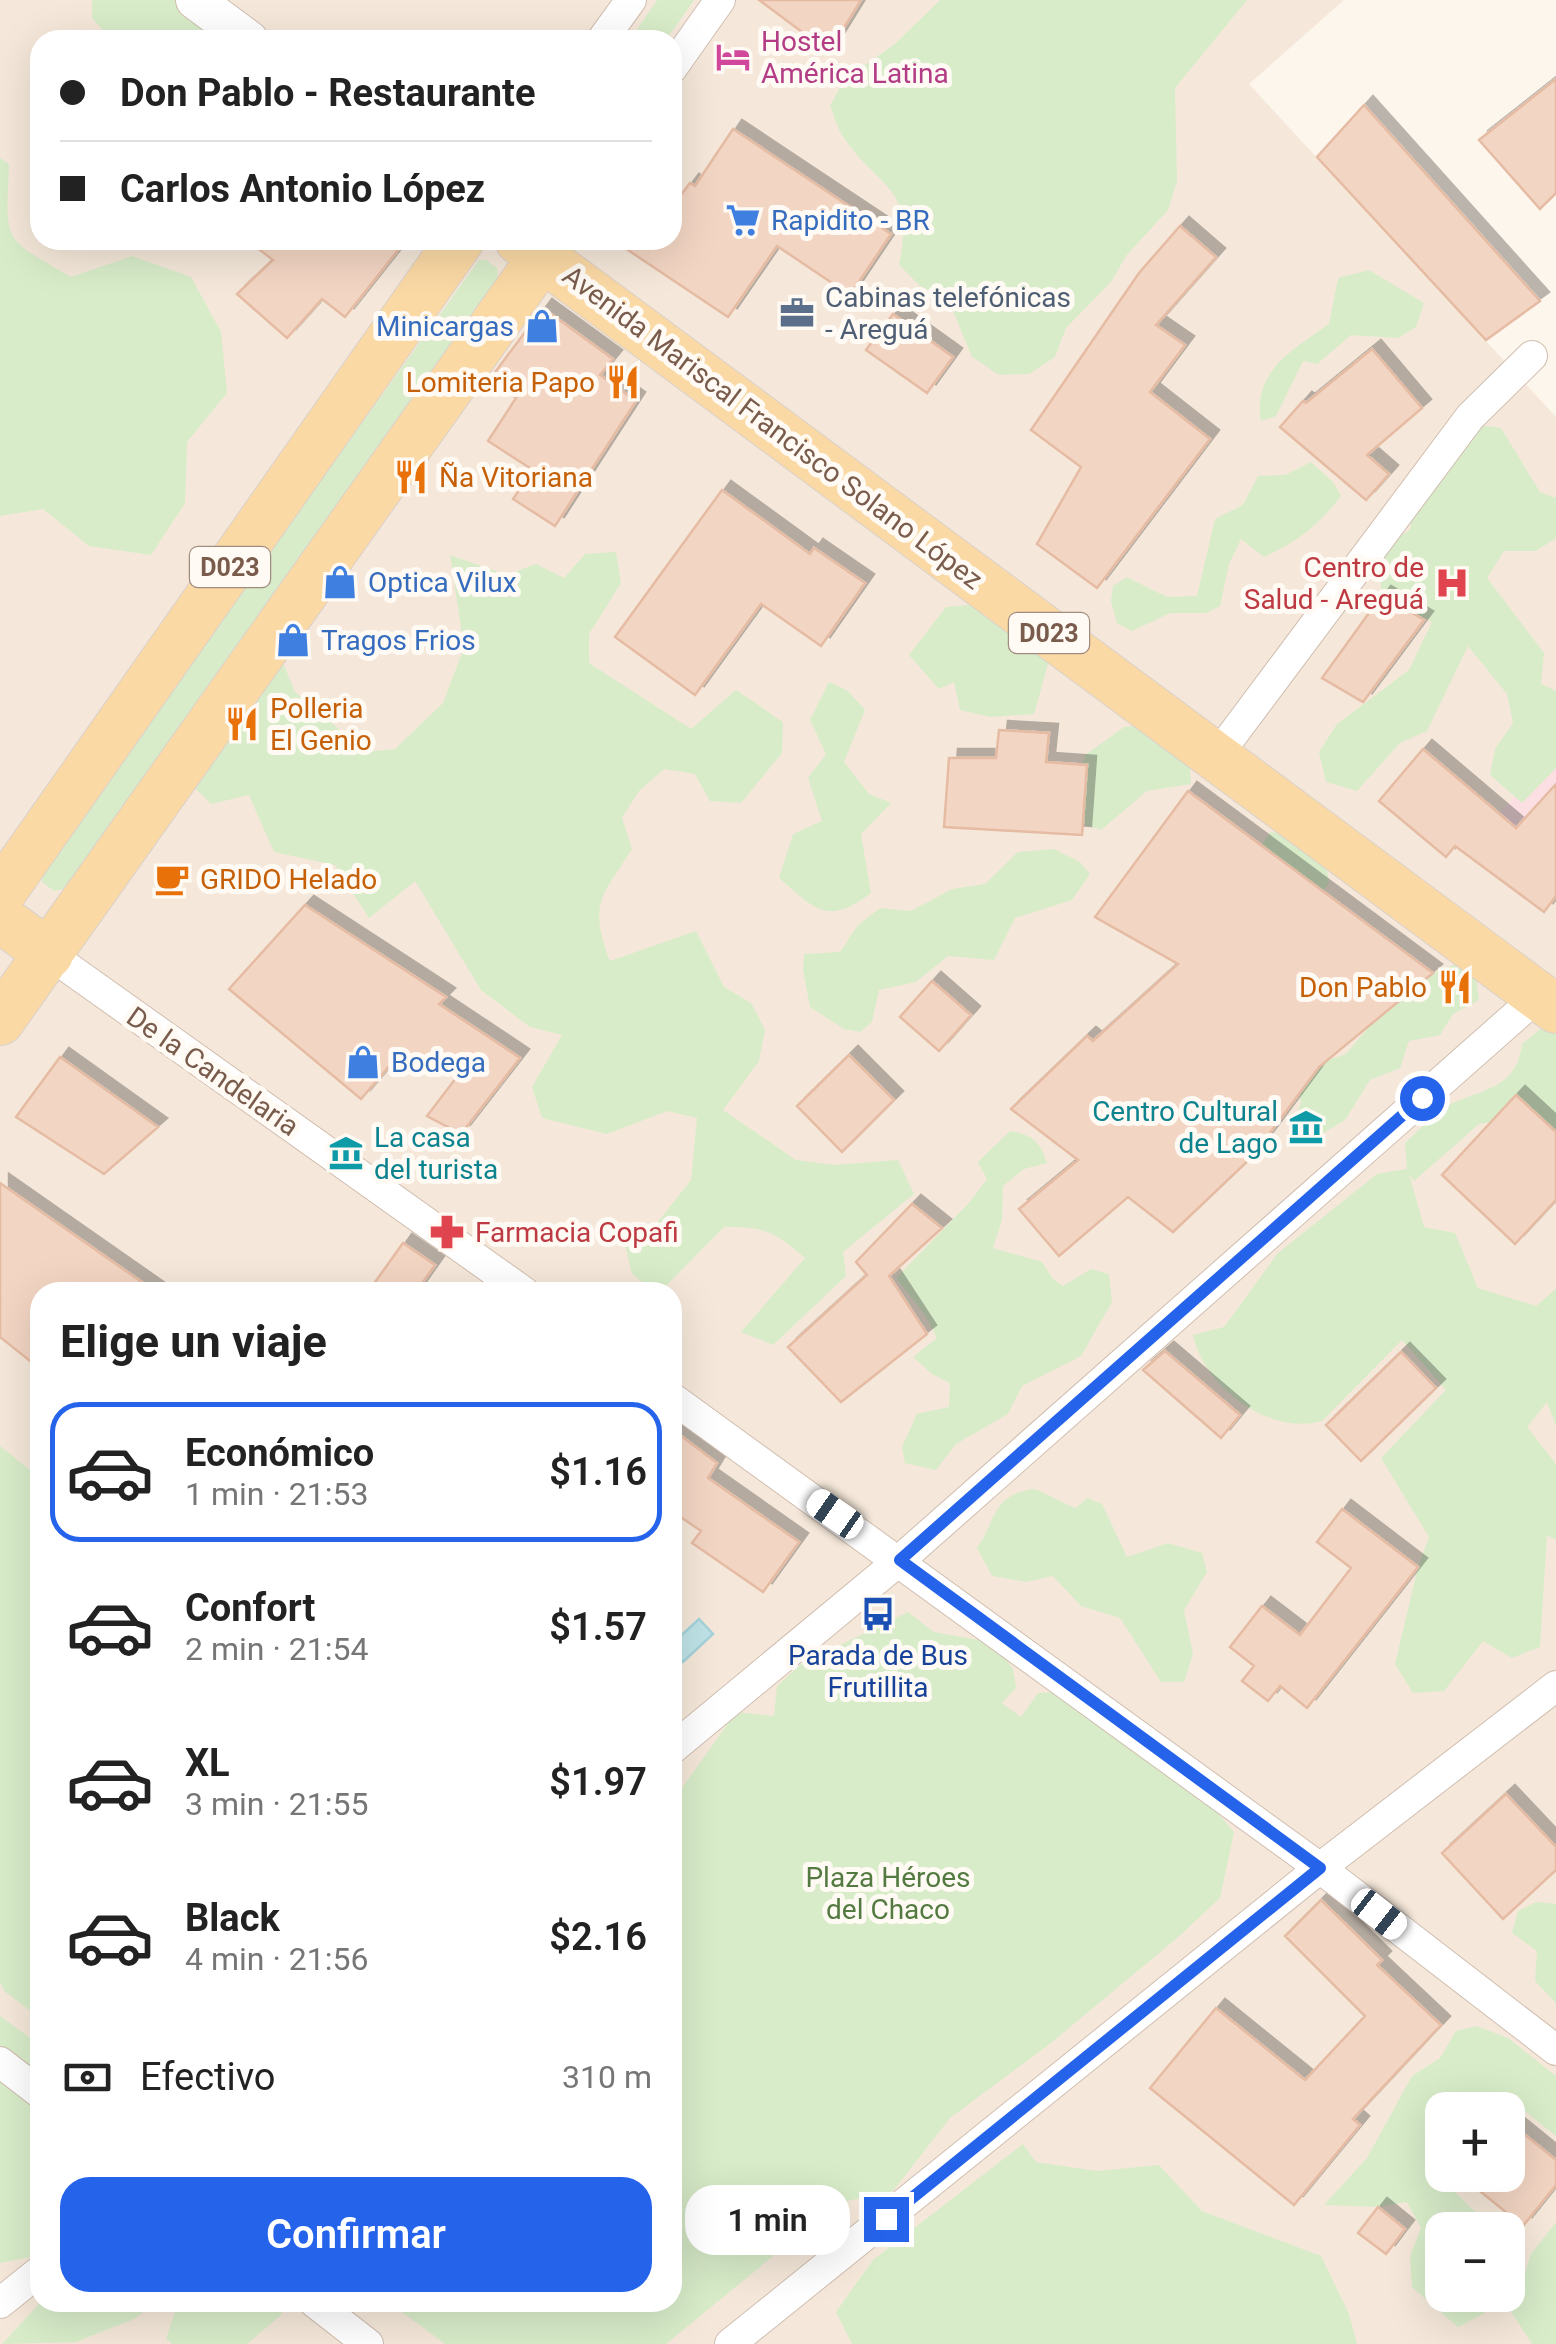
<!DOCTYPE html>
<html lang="es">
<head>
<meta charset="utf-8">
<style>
  :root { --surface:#fff; --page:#f2f2f2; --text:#222; --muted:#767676; --line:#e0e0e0; --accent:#2563eb }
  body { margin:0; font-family:Roboto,sans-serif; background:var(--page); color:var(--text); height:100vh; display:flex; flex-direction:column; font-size:38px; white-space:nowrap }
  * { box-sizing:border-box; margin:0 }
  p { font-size:32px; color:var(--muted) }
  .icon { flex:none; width:55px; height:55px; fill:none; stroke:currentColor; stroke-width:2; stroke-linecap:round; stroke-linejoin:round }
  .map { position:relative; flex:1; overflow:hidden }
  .sheet { position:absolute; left:30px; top:1282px; width:652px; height:1030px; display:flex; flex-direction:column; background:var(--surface); border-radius:30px; box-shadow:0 10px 40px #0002 }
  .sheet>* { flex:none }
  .hud { position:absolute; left:30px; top:30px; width:652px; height:220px; border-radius:30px; box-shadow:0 10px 40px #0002; display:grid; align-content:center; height:220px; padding:0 30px; background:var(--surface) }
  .fabs { position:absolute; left:1425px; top:2092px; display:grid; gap:20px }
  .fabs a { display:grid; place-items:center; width:100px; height:100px; border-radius:20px; background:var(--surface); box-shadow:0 10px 40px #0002; font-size:50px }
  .end { position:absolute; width:45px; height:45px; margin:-22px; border:12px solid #2563eb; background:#fff; box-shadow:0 0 0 5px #fff }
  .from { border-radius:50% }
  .bubble { position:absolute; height:70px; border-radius:30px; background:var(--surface); box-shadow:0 10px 40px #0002; font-size:32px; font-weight:600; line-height:70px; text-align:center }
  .car { position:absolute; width:30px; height:60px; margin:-30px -15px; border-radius:12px; box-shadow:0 0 8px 2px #0007; background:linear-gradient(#fff 24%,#345 0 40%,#fff 0 76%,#345 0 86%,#fff 0) }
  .hud b { display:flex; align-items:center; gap:35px; height:95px; font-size:38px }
  .hud b+b { border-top:2px solid var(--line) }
  .hud i { width:25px; height:25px; background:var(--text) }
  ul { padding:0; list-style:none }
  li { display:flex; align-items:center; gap:30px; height:140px; margin:0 20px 15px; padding:0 10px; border:5px solid transparent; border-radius:30px }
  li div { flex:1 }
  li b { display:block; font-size:38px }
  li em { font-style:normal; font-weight:600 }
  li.selected { border-color:var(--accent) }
  li>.icon { width:90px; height:90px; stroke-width:1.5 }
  h2 { padding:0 30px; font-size:45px; line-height:120px }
  .pay { display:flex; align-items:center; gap:25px; height:110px; padding:0 30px; font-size:38px }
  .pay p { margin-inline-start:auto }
  .action { display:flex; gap:20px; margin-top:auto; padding:20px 30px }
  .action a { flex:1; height:115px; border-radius:30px; background:var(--accent); color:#fff; font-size:40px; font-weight:600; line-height:115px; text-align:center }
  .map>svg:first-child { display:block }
  .residential { fill:#f5e8da; fill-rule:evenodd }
  .medical { fill:#fbdfe3 }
  .green { fill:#d8ecc9 }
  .water { fill:#bfe3e8; stroke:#a5d3da; stroke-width:2.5 }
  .building { fill:#f3d5c3; stroke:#e6bba3; stroke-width:2.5; filter:url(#shadow) }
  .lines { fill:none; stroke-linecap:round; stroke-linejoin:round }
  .minor-casing { stroke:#d1beb0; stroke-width:32 }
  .tertiary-casing { stroke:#d1beb0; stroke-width:40 }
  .primary-casing { stroke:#dad1cd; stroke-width:50 }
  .minor { stroke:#fff; stroke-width:30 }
  .tertiary { stroke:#fff; stroke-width:38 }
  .primary { stroke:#fbd9a5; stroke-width:48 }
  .route { stroke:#2563eb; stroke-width:12 }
  .labels { text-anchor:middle; stroke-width:10; stroke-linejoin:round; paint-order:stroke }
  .shield { fill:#fffaf3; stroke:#a28b7f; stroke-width:2.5 }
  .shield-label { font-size:25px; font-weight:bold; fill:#7a5c4d }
  .hotel-label { font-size:28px; fill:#b23c85; stroke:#fffaf3; text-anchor:start }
  .shop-label { font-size:28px; fill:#366cbe; stroke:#fffaf3; text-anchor:start }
  .service-label { font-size:28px; fill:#4e5e75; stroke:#fffaf3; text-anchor:start }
  .food-label { font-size:28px; fill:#c56008; stroke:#fffaf3; text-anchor:start }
  .street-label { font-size:28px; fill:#7a5c4d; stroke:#fffaf3 }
  .health-label { font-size:28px; fill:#be3a42; stroke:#fffaf3; text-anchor:end }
  .culture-label { font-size:28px; fill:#0d838f; stroke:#fffaf3; text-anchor:end }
  .transit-label { font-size:28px; fill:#164399; stroke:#fffaf3 }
  .park-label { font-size:28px; fill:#537a41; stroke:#fffaf3 }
</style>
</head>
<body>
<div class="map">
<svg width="1556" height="2344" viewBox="0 0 1556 2344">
  <defs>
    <filter id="shadow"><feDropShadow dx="9" dy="-9" stdDeviation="0" flood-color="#0004"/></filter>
  </defs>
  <rect width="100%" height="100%" fill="#fdf6ec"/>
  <path class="residential" d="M0 0H1344L1249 84 1556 417V2344H0ZM40 40H672V240H40ZM40 1292H672V2302H40ZM1442 2110H1508V2175H1442ZM1442 2230H1508V2295H1442Z"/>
  <path class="medical" d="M1556 747V862L1484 832Z"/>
  <path class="green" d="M92 0H182L213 40H112L92 18Z
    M657 0H694L666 40H630Z
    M940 0H1247L1175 88 1177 181 1168 210 1126 256 1111 282 1066 328 1055 357 1029 374 999 375 972 357 948 299 920 286 899 265C916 184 878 190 842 135 837 127 834 115 830 106L844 80 896 43Z
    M0 158 9 164C6 245 1 236 71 277L132 256 191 277 221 332 227 393 187 442 185 503 151 555 89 546 43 509 0 516Z
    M479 260H486L497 268 498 282 68 888 54 891 42 882 43 868Z
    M1369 270 1424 303 1416 327 1398 338 1351 335 1317 364 1303 361 1276 416 1261 421C1252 371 1294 349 1329 324L1338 278Z
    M1470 424 1501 428 1540 492 1556 498V538L1536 551H1504L1487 578 1544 653 1541 684 1556 691V768L1522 803 1490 775 1495 749 1513 723 1507 694 1468 646 1427 731 1400 743 1357 791 1326 782 1319 752 1337 724 1409 670 1432 622 1382 595 1377 550 1410 530 1414 498Z
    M1311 462 1333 482 1341 496C1319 525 1297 542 1264 557L1241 539 1229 564 1220 606 1207 613H1170L1132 631 1117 623 1111 601 1113 586 1127 577 1167 597 1197 596 1215 519 1243 505 1258 476 1285 475Z
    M616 552 621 583 589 634V663L691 729 736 690 783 722 782 753 741 803 710 801 695 774 664 769 639 791 622 818 632 849C602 896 588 904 610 961L696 931 724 987 751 1003 765 1030 759 1061 723 1110 796 1160 835 1165 898 1160 914 1194 843 1252 846 1276 773 1345 741 1332 805 1258C775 1232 764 1226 724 1227L660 1292H655L632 1274 625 1244 653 1228 691 1180 697 1118 667 1111 607 1134 542 1118 532 1087 562 1035 530 1027 481 990 415 881 369 918 335 865 274 852 249 795 211 804 188 781 218 728 283 663 295 692 366 752 395 749 443 703 464 648 450 555 507 575 536 564 564 578 585 554Z
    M978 604 1051 653 1034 714 990 717 960 710 954 682 939 689 909 655 946 607Z
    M829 682 848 691 865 710 844 762 869 794 891 803 861 834 871 893C827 926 816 910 779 878L793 834 822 821 808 778 826 754 810 720Z
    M1155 724 1188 738 1191 784 1147 791 1101 830 1085 825 1078 812 1077 781 1085 755 1124 727Z
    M1270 832 1298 835 1325 854 1329 883 1279 944 1224 906Z
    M1054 849 1080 862 1090 874 1072 900 1015 918 994 960 948 956 916 982 879 990 872 1022 860 1032 844 1029 810 1007 803 970 804 954 840 952 858 925 880 908 911 911 952 889 985 884 1018 852Z
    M1459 963 1476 976 1479 1000 1453 1014 1440 1035 1409 1041 1400 1068 1370 1080 1345 1120 1305 1144 1290 1138 1301 1102 1294 1072 1346 1054 1374 1021 1406 968 1433 973Z
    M1550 1021H1556V1149L1508 1119 1479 1124 1414 1181 1409 1174 1424 1227 1455 1233 1478 1288 1536 1306 1556 1289V1426L1547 1402 1527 1427 1556 1464V1540L1547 1535 1540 1647 1512 1658 1483 1641 1444 1691 1413 1693 1395 1664 1418 1567 1429 1537 1381 1458 1446 1390 1402 1340 1322 1421C1269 1436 1204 1387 1193 1335L1224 1327 1278 1253 1377 1174 1407 1169 1405 1143C1418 1132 1432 1114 1447 1106 1480 1089 1517 1090 1522 1044Z
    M1010 1131C1033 1135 1040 1141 1047 1163L1024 1169 1003 1186 1002 1220 993 1248 1042 1262 1053 1279 1063 1286 1091 1269 1109 1274 1112 1302 1081 1356 1022 1386 1008 1414 956 1444 936 1470 905 1463 902 1447 917 1414 949 1407 950 1383 932 1374 913 1357 937 1338 925 1315 896 1278 968 1204 987 1179 978 1162Z
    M0 1446 40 1478V2018L4 1991 0 1982Z
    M1035 1489 1075 1508 1088 1498 1102 1504 1127 1557 1168 1543 1202 1553 1207 1572 1184 1610 1193 1654 1184 1682H1161L1120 1618 1081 1606 1053 1576 1026 1582 992 1576 977 1548C997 1521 991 1494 1035 1489Z
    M908 1612 934 1632 995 1643 1013 1669 1016 1688 1002 1703 1021 1717 1038 1693 1071 1691 1184 1773 1234 1832 1220 1898 1176 1939 1051 2043 950 2118 893 2191 838 2203 666 2344H445L390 2303 672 2302 673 1792 682 1788 736 1712 774 1716 777 1686 801 1664Z
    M1536 1902 1556 1904V2003L1535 1981 1537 1951 1512 1933 1518 1911Z
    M0 2016 40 2045V2255L0 2263Z
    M1477 2026 1508 2038 1556 2076V2136L1502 2093 1472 2098 1460 2110H1442V2129L1427 2145 1438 2176 1484 2220V2230H1442V2295H1485V2313L1458 2327 1412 2287 1410 2256 1421 2228 1407 2202 1378 2207 1324 2205 1367 2158 1412 2076 1440 2058 1456 2031Z
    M1023 2144 1036 2162 1097 2171 1159 2165 1202 2211 1321 2256 1349 2314 1357 2344H852L836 2312 873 2260Z
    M1556 2222V2344H1532L1512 2313 1531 2254Z
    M40 2303V2302L155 2303 134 2319 76 2342 2 2344Z
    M199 2303V2302L284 2303 282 2314 247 2344H172L166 2339 175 2312Z"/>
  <path class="water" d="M699 1619 713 1634 683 1662 673 1650V1643Z"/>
  <path class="building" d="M759 0H861L829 52Z
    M1556 79V193L1540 209 1479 140Z
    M1364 105 1540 301 1486 340 1317 157Z
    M733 129 891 234 850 295 777 246 728 317 613 240H672V207L690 183 695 186Z
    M1180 226 1216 257 1156 325 1185 345 1150 392 1210 439 1097 588 1037 544 1081 467 1031 430 1139 273Z
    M247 240H406L345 317 322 299 287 338 237 294 273 260Z
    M543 308 613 359 600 375 636 401 555 526 513 499 533 470 488 441 516 398 490 379Z
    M893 314 953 357 927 393 866 350Z
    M1372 349 1422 408 1367 455 1389 474 1366 500 1280 427 1303 401 1306 403Z
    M722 490 810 554 814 548 865 583 821 646 761 604 695 695 615 637Z
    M1382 595 1424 620 1363 702 1322 678Z
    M999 730 1049 733 1046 762 1087 765 1082 835 944 827 949 758H996Z
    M1423 749 1516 828 1556 784V896L1544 912 1455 846 1446 857 1379 801Z
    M1188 791 1433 973 1319 1067 1252 1157 1173 1232 1128 1197 1059 1256 1019 1209 1078 1160 1011 1109 1087 1036 1093 1041 1178 964 1095 917Z
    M305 905 446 997 439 1004 520 1058 461 1134 427 1116 456 1078 403 1050 361 1099 229 989Z
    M932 981 971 1015 939 1051 900 1017Z
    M849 1055 894 1100 842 1152 797 1106Z
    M60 1057 158 1127 104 1174 16 1117Z
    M1516 1095 1556 1132V1200L1515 1244 1442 1175Z
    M0 1183 156 1292H40V1369L0 1337Z
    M912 1204 942 1228 889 1276 927 1334 841 1402 788 1347 867 1275 856 1262Z
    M403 1243 435 1265 416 1292H368Z
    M1165 1351 1240 1415 1221 1438 1143 1370Z
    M1401 1352 1436 1388 1361 1461 1326 1425Z
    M672 1429 717 1463 708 1478 799 1542 763 1592 692 1543 701 1531 672 1511Z
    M1342 1509 1418 1567 1307 1708 1280 1686 1268 1701 1242 1681 1254 1666 1230 1647 1262 1606 1300 1635 1351 1568 1317 1542Z
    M1506 1794 1556 1847V1870L1503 1919 1442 1853Z
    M1321 1900 1382 1960 1377 1965 1441 2025 1353 2119 1360 2125 1294 2205 1150 2088 1216 2008 1305 2080 1365 2016 1285 1936Z
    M1508 2121 1556 2160V2185L1523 2226 1460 2175H1508Z
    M1378 2207 1405 2229 1386 2254 1358 2233Z"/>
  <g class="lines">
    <g class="minor-casing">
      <path id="minor" d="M602 40 631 0
        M672 68 720 0
        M1216 757 1470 417 1532 356
        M49 954 524 1292
        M672 1398 1320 1868 1556 2050
        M672 1749 900 1560 1538 996
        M0 2062 40 2093
        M314 2302 368 2344
        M0 2303 40 2271
        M730 2344 1320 1868 1556 1686"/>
    </g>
    <g class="tertiary-casing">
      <path id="tertiary" d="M195 0 249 40"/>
    </g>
    <g class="primary-casing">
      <path id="primary" d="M519 240 1556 1009
        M0 895 460 240
        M0 918 49 954
        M0 1021 543 256"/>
    </g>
    <use href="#minor" class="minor"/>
    <use href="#tertiary" class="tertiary"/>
    <use href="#primary" class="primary"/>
  </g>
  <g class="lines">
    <path class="route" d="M886 2219 1320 1868 900 1560 1422 1098"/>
  </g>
  <defs>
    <g id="hotel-bare" transform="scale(2.7)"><path d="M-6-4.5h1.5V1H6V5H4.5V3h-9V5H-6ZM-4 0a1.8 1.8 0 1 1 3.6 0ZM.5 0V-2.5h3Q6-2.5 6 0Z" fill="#d1479c" stroke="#fffaf3" stroke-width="2.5" paint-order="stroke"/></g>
    <g id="supermarket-bare" transform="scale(2.7)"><path d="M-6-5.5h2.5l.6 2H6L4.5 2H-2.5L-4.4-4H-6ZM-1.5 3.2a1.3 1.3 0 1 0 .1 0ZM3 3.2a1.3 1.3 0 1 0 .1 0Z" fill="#3f7fe0" stroke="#fffaf3" stroke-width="2.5" paint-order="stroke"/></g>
    <g id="office-bare" transform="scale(2.7)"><path d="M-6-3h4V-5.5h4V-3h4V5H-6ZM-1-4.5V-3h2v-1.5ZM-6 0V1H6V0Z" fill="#5c6f8a" stroke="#fffaf3" stroke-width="2.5" paint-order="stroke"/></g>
    <g id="shop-bare" transform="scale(2.7)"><path d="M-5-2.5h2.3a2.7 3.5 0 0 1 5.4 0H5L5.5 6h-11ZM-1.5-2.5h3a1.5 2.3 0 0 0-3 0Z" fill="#3f7fe0" stroke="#fffaf3" stroke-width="2.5" paint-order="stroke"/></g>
    <g id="restaurant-bare" transform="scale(2.7)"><path d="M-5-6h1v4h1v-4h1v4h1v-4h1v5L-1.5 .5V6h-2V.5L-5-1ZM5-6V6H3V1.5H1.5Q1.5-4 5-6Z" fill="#e8710a" stroke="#fffaf3" stroke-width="2.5" paint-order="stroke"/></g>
    <g id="hospital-bare" transform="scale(2.7)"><path d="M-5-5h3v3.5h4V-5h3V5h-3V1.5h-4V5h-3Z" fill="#e0444e" stroke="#fffaf3" stroke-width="2.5" paint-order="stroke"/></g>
    <g id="cafe-bare" transform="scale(2.7)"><path d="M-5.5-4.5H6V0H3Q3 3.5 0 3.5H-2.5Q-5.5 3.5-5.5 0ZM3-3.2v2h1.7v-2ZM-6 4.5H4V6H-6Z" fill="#e8710a" stroke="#fffaf3" stroke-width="2.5" paint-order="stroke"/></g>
    <g id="museum-bare" transform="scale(2.7)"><path d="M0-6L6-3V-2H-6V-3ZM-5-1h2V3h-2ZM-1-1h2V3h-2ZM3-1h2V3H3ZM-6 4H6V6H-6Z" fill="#0f9aa8" stroke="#fffaf3" stroke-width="2.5" paint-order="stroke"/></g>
    <g id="pharmacy-bare" transform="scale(2.7)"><path d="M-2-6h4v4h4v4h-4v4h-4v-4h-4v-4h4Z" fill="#e0444e" stroke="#fffaf3" stroke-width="2.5" paint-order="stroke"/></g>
    <g id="bus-bare" transform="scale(2.7)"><path d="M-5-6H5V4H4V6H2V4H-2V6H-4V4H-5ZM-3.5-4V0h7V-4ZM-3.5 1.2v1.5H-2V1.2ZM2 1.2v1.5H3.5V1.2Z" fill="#1a4fb4" stroke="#fffaf3" stroke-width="2.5" paint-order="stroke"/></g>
  </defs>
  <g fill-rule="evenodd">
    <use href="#hotel-bare" x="733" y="57"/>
    <use href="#supermarket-bare" x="743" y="220"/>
    <use href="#office-bare" x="797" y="313"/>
    <use href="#shop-bare" x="542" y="326"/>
    <use href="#restaurant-bare" x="623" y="382"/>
    <use href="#restaurant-bare" x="411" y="477"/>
    <use href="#shop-bare" x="340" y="582"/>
    <use href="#hospital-bare" x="1452" y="583"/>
    <use href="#shop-bare" x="293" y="640"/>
    <use href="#restaurant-bare" x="242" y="724"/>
    <use href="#cafe-bare" x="172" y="879"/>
    <use href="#restaurant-bare" x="1455" y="987"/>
    <use href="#shop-bare" x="363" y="1062"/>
    <use href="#museum-bare" x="1306" y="1127"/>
    <use href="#museum-bare" x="346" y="1153"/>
    <use href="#pharmacy-bare" x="447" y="1232"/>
    <use href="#bus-bare" x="878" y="1614"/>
  </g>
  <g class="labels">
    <g class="shield">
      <rect x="190" y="547" width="80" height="40" rx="8"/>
      <rect x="1009" y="613" width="80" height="40" rx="8"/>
    </g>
    <g class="shield-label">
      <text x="230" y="576">D023</text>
      <text x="1049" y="642">D023</text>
    </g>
    <g class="hotel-label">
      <text x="761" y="51">Hostel<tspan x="761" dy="32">América Latina</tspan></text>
    </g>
    <g class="shop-label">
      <text x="771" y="230">Rapidito - BR</text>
      <text x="514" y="336" text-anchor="end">Minicargas</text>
      <text x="368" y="592">Optica Vilux</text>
      <text x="321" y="650">Tragos Frios</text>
      <text x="391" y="1072">Bodega</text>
    </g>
    <g class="service-label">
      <text x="825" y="307">Cabinas telefónicas<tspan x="825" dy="32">- Areguá</tspan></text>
    </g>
    <g class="food-label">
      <text x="595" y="392" text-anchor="end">Lomiteria Papo</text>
      <text x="439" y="487">Ña Vitoriana</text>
      <text x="270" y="718">Polleria<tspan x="270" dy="32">El Genio</tspan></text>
      <text x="200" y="889">GRIDO Helado</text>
      <text x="1427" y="997" text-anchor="end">Don Pablo</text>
    </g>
    <g class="street-label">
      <text transform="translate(773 427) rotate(37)" y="10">Avenida Mariscal Francisco Solano López</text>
      <text transform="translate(213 1071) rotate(35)" y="10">De la Candelaria</text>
    </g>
    <g class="health-label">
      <text x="1424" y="577">Centro de<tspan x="1424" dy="32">Salud - Areguá</tspan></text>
      <text x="475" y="1242" text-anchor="start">Farmacia Copafi</text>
    </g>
    <g class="culture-label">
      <text x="1278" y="1121">Centro Cultural<tspan x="1278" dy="32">de Lago</tspan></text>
      <text x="374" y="1147" text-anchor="start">La casa<tspan x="374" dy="32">del turista</tspan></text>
    </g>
    <g class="transit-label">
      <text x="878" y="1665">Parada de Bus<tspan x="878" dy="32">Frutillita</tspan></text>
    </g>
    <g class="park-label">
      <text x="888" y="1887">Plaza Héroes<tspan x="888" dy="32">del Chaco</tspan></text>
    </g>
  </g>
</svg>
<div class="fabs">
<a>+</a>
<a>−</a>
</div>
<i class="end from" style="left:1422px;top:1098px"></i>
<i class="end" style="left:886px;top:2219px"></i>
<div class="bubble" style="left:685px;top:2185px;width:165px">1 min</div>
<i class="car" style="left:835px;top:1514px;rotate:305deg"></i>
<i class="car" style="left:1379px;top:1914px;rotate:128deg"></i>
<div class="hud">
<b><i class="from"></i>Don Pablo - Restaurante</b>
<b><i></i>Carlos Antonio López</b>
</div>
<section class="sheet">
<h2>Elige un viaje</h2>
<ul>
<li class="selected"><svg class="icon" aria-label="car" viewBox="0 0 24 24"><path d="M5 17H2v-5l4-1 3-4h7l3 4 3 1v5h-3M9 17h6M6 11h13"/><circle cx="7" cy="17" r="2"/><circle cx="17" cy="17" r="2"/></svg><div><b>Económico</b><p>1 min · 21:53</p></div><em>$1.16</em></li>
<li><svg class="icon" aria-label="car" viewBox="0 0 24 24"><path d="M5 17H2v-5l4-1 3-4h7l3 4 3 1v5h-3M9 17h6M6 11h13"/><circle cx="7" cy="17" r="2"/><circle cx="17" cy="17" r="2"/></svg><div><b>Confort</b><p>2 min · 21:54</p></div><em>$1.57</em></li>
<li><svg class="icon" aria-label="car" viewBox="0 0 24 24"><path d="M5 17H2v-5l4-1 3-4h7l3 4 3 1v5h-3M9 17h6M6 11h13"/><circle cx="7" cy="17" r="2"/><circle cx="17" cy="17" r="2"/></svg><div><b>XL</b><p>3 min · 21:55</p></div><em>$1.97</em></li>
<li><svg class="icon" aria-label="car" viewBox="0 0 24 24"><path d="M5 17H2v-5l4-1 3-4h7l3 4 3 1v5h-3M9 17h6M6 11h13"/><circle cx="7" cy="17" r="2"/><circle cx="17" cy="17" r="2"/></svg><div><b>Black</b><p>4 min · 21:56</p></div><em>$2.16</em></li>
</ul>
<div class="pay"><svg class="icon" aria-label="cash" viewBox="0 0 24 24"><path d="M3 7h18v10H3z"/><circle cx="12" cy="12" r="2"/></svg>Efectivo<p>310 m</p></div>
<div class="action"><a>Confirmar</a></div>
</section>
</div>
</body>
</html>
